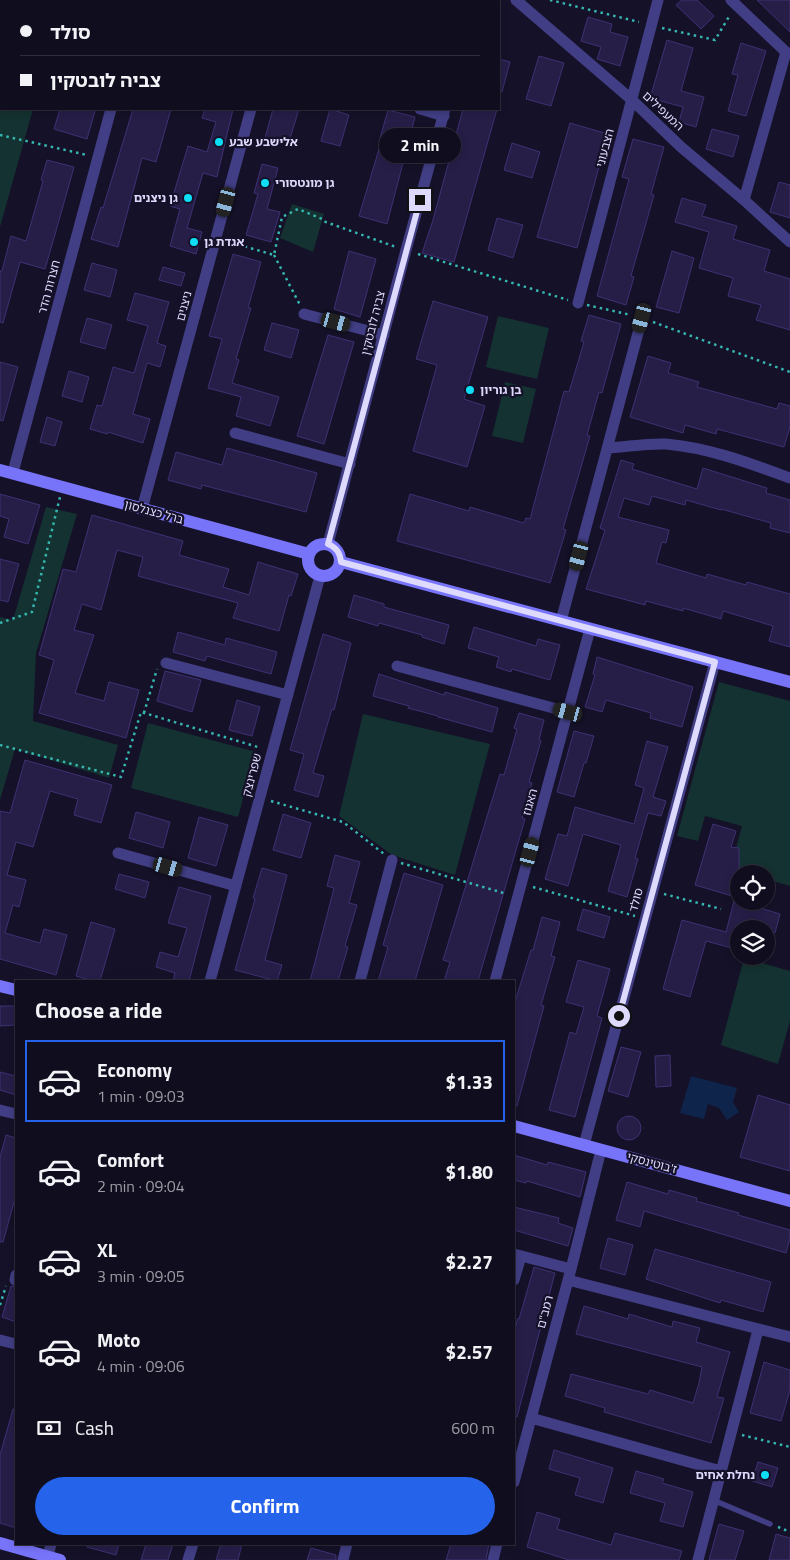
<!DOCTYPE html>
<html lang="en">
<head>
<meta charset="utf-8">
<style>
  :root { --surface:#100d1e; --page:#191627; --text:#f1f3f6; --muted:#9c9ca4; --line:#302d3c; --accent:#2563eb }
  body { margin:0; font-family:"Titillium Web","Noto Sans Hebrew",sans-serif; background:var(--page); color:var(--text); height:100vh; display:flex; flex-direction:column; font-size:19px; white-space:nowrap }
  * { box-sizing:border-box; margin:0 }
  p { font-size:16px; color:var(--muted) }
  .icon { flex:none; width:28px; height:28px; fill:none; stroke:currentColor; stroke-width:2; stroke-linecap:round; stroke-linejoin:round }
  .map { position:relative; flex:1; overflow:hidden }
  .sheet { position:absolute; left:15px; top:980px; width:500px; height:565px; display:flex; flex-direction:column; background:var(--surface); border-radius:0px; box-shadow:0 2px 8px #0003,0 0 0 1px var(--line) }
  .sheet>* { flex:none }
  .banner { position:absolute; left:0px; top:0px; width:500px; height:110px; box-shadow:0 2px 8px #0003,0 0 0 1px var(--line); display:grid; align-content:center; height:110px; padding:0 20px; background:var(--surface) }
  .tools { position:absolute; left:730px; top:865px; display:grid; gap:10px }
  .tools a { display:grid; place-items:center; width:45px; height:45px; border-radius:50%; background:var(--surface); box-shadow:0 2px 8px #0003,0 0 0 1px var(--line); font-size:25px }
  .end { position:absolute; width:22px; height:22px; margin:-11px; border:6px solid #dedafe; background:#111; box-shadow:0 0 0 2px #111 }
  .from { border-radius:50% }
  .bubble { position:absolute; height:35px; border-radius:18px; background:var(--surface); box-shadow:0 2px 8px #0003,0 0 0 1px var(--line); font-size:16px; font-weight:700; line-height:35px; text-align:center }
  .car { position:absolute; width:15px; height:30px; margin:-15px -8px; border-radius:6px; box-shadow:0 0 4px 1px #0007; background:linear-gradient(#222 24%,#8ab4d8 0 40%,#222 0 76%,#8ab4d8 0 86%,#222 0) }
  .banner b { display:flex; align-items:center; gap:18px; height:48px; font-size:19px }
  .banner b+b { border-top:1px solid var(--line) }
  .banner i { width:12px; height:12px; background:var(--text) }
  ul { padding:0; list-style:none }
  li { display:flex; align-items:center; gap:15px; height:82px; margin:0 10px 8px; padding:0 10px; border:2px solid transparent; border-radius:0px }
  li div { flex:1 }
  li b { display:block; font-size:19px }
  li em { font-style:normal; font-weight:700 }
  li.current { border-color:var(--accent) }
  li>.icon { width:45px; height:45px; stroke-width:1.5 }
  h2 { padding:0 20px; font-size:22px; line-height:60px }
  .pay { display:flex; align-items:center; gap:12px; height:55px; padding:0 20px; font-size:19px }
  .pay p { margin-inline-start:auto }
  .action { display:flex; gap:10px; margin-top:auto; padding:10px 20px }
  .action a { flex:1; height:58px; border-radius:30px; background:var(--accent); color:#fff; font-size:20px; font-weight:700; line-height:58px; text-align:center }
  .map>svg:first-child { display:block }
  .green { fill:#143231 }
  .water { fill:#0f244a }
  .building { fill:#271e48; stroke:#3e3173 }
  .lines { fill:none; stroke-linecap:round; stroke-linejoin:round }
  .path { stroke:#35b6af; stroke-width:2.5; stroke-dasharray:2.5 4; stroke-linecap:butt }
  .lane { stroke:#413e85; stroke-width:5.5 }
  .street { stroke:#413e85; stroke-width:11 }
  .secondary { stroke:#7874fa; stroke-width:12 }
  .route { stroke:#dedafe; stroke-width:6 }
  .poi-dot { fill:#0ddef6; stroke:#151128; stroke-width:2 }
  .labels { text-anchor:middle; stroke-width:4.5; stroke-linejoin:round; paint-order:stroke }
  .street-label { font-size:12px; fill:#dedafe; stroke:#151128 }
  .poi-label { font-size:12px; font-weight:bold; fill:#dedafe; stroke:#151128; text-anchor:start }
</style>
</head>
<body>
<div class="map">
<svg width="790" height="1560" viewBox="0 0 790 1560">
  <rect width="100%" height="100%" fill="#151128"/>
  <path class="green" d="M0 67 1 109H33L0 227Z
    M292 204 324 214 313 252 280 238Z
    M498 316 549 328 537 379 486 367Z
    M505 382 536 389 523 443 492 436Z
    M46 507 77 514 36 653 33 721 118 745 109 778 15 749 0 800V617L13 620Z
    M719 682 790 701V886L766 879V874H746L730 870 742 826 705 816 698 841 677 836Z
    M363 714 490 744 455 875 392 855 339 816Z
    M148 723 256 752 238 817 131 788Z
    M744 958 790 971V1021L778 1064 721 1045Z"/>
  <path class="water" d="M691 1076 737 1088 733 1102 739 1112 727 1120 719 1108 708 1104 704 1119 680 1113Z"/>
  <path class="building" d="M682 0H697L714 16 701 29 676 5Z
    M757 0H790V32Z
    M588 17 612 24 610 32 628 37 620 66 597 59 601 47 581 41Z
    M667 40 693 48 681 91 704 97 696 127 679 122 683 107 650 98Z
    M741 43 766 51 746 116 728 111 738 75 732 74Z
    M539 56 564 63 551 106 526 99Z
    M499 59 510 62 502 92 499 91Z
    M60 109H88L95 111 87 139 54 129Z
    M133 109H171L156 162 142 158 118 247 91 239 101 207 103 208Z
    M205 109H233L217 177 203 173 187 228 202 232 196 254 170 246 180 209 170 206 188 146 207 152 216 122 202 118Z
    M273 109H299L288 145 265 138Z
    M330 109 349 115 340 146 321 141Z
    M463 109H497L454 262 422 253 433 220Z
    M388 110 415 117 387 224 359 216 382 139 380 138Z
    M570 123 608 134 577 248 537 237Z
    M712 129 739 136 733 157 706 149Z
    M633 139 664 147 651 194 654 195 631 276 634 277 626 305 597 296 629 179 622 177Z
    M512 143 540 152 532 178 504 170Z
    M47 160 74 167 56 231 45 269 20 262 3 323 0 322V271H2L11 236 26 241 43 181 41 180Z
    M262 164 278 168 267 209 280 212 271 242 246 235 258 194 254 193Z
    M779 182 790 185V218L770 212Z
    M682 198 706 205 702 216 737 226 733 239 770 250 764 271 790 279V330L756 320 761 305 728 296 733 278 699 268 709 232 675 222Z
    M497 218 523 225 513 258 488 250Z
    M349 251 376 259 360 317 334 309Z
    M672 251 694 258 679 313 656 307Z
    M233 254 261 262 248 308H251L236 359 239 360 232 383 279 397 270 426 236 416 241 397 208 388 222 339 209 336Z
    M92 263 117 270 110 297 84 290Z
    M163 267 185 273 181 286 159 280Z
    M135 293 169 302 157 343 166 346 160 367 147 363 133 414 150 419 143 443 108 432 107 434 90 429 97 405 102 406 113 367 134 373 148 326 127 320Z
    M433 301 488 317 464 399 485 406 467 467 413 451 437 365 416 359Z
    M589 315 621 324 602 393 599 392 587 435 590 436 563 529 566 530 550 583 397 541 410 494 469 511 470 507 524 523 526 518 530 519 564 391 569 392 584 342 581 341Z
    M87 318 112 325 105 349 80 342Z
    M272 323 299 330 291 358 264 350Z
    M328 335 354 342 324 444 297 436Z
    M648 356 671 363 668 373 699 382 697 387 777 409 779 403 790 406V427L784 447 717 429 716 434 685 425 683 433 630 417Z
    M0 362 18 367 3 421 0 420Z
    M69 371 89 377 82 402 62 396Z
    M47 417 62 422 55 446 40 442Z
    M227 448 317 473 306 512 202 485 201 489 168 480 176 452 222 465Z
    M621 460 634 464 632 469 697 489 703 468 767 488 766 493 790 500V533L770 528 771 523 721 509V510L686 500 685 505 652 496 649 505 624 498 618 517 669 530 666 543 662 542 656 563 706 578 707 574 746 585 747 582 790 594V647L769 641 773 626 723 611 721 619 683 608V611L646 601 645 605 586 589 605 530 600 528Z
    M0 494 40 505 28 544 4 537 9 519 0 516Z
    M92 515 183 541 179 555 229 569 223 587 249 595 258 562 298 574 291 596 289 595 279 631 233 618 238 603 138 576 143 557 117 550 101 610 82 604 74 630 94 635 75 693 104 701 109 682 139 690 126 738 39 713 54 660 39 655 63 569 76 572Z
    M0 559 19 564 8 602 0 600Z
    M354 595 384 604V607L449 625 444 644 422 637V635L379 623 378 626 348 617Z
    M474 627 536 646 538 639 560 645 550 680 512 669 511 672 496 667 499 657 468 648Z
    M178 632 225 645 226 638 277 652 271 674 207 656 205 661 173 652Z
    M323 634 351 643 334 710 332 709 313 773 324 776 318 797 294 790 304 754 290 750Z
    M597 657 693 687 682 727 650 718 651 713 606 700 602 712 585 707 595 675 593 674Z
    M165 671 201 680 192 712 157 701Z
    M379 674 444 695 445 692 498 708 492 732 438 717V716L408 708 409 706 373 696Z
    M237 700 260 707 252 736 229 730Z
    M519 713 544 720 539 740 541 741 529 782 532 783 522 818 525 819 478 981H444L450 962 443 960 500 774 504 775 517 729 514 728Z
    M574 731 594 736 586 763H584L574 797 557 792Z
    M647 741 668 747 653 797 666 801 661 816 648 813 635 858 638 859 627 897 608 891 621 845 583 834 568 886 545 879 558 834 567 836 575 807 634 824 644 788 635 785Z
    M25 760 112 785 101 823 74 815 78 799 50 791 33 847 16 842 7 875 26 880 19 907 13 905 5 933 40 943 44 929 67 935 56 975 0 959V811L10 813Z
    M136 812 170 822 163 848 129 838Z
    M283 814 311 823 301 858 273 850Z
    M199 817 228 825 216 866 188 858Z
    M713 824 736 831 731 847 739 848V898L695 885Z
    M335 855 360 862 349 903 357 905 345 946 348 947 338 981H310L334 888 327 886Z
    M262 868 287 875 265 960 282 965 277 981 235 970 255 899 253 898Z
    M404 873 443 885 415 981H378L388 947 383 945Z
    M119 874 149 882 145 898 115 889Z
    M179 887 211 896 189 981H173L175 973 156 967 160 952 178 957 187 928 168 923Z
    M734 901H758L757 907 780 914 775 933 766 931V929L751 926V929H739V950L706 941 690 997 663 989 682 920 726 932Z
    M583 909 610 917 604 938 577 930Z
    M542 917 560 922 551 956 555 957 541 1005 544 1006 517 1106 514 1105V1005L531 950H533Z
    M91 922 115 929 100 981H93L76 976Z
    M578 960 610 969 597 1016 602 1018 575 1117 549 1110 570 1032 576 1034 584 1007 566 1002Z
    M0 1006H16V1025L0 1026Z
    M621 1047 641 1052 628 1097 608 1091Z
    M670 1055 671 1086 656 1087 655 1056Z
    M0 1072 16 1076V1095L0 1090Z
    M758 1095 790 1105V1171L740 1157Z
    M617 1128a12 12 0 1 1 24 0a12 12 0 1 1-24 0Z
    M6 1135 16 1138V1195L3 1242H0V1157Z
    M514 1155 547 1165 548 1162 586 1172 580 1197 527 1181 526 1183 514 1180Z
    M627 1182 668 1194 669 1190 697 1198 696 1201 739 1213 738 1215 790 1230V1238L786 1253 644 1211 640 1227 616 1220Z
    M514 1207 559 1218 558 1223 573 1228 568 1246 514 1230Z
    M608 1238 633 1245 625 1275 600 1268Z
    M655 1249 771 1282 763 1312 721 1300 720 1303 646 1279Z
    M534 1267 555 1273 517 1417H514V1332L518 1318 519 1319Z
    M11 1286 16 1287V1322L2 1317Z
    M584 1306 628 1319 629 1314 672 1327 673 1321 700 1328 696 1342 730 1352 717 1397 724 1398 711 1443 604 1412 605 1408 565 1396 571 1374 648 1394 650 1390 693 1403 699 1383 702 1367 576 1334Z
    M764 1362 790 1370V1390L781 1421 750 1413Z
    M13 1409H16V1528L0 1523V1455Z
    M554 1450 613 1468 603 1503 575 1495 580 1478 549 1469Z
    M758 1462 778 1468 772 1487 752 1481Z
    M636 1471 664 1479 662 1483 693 1492 683 1527 660 1521 665 1503 630 1493Z
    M537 1512 560 1519 557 1529 611 1545 615 1533 682 1551 679 1560H569L527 1547Z
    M719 1524 744 1531 735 1560H709Z
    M776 1534 790 1538V1560H769Z
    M87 1544H119L116 1555 87 1547Z
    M146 1544H173L168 1560H141Z
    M221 1544H242L238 1560H216Z
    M451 1544H489L486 1560H446Z
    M311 1548 336 1555V1560H307Z"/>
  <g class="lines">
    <path class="path" d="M550 0 639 22
      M662 28 715 40 730 15
      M0 135 87 155
      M226 241 274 255 282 217 298 209 322 219 323 221 396 247
      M418 254 568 300
      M274 255 300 305
      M587 305 631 315
      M653 322 790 372
      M0 623 32 612 60 497
      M144 713 157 669
      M0 745 121 777 141 712 261 748
      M271 801 343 822 384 854
      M401 863 507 894
      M533 887 635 916
      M664 894 721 909
      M0 1305 6 1286
      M742 1435 790 1447
      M778 1527 790 1532"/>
    <path class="lane" d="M713 1500 770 1524"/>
    <path class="street" d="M516 0 632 100 681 147 744 200 790 242
      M731 0 786 52 744 200
      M140 1 141 0
      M280 1 281 0
      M474 1 475 0
      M420 109 444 116
      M578 303 658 0
      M304 314 384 335
      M235 433 350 464
      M608 448C627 447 647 443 666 444 710 448 749 463 790 478
      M13 472 111 109
      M142 509 251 109
      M328 544 406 250 445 109
      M561 621 642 318
      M166 663 288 695
      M397 666 568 712
      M118 853 236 886
      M210 981 320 576
      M360 981 392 860
      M495 981 590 629
      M0 1110 16 1114
      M584 1145 715 662
      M514 1254 571 1269
      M15 1280 16 1275
      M514 1280 521 1256
      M568 1280 790 1337
      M0 1340 16 1344
      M531 1418 721 1471
      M514 1482 571 1269 601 1150
      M48 1556 51 1544
      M188 1560 193 1544
      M343 1560 347 1544
      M493 1560 497 1544
      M698 1560 758 1330"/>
    <path class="secondary" d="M0 470 309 554
      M308 560a16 16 0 1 1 32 0a16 16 0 1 1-32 0Z
      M341 562 790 682
      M0 986 16 990
      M514 1126 790 1201
      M0 1543 60 1560"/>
  </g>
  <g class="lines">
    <path class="route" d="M420 200 328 544C337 548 340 553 341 562L715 662 619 1016"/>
  </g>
  <g class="poi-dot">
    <circle cx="219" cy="142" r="5"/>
    <circle cx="265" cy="183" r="5"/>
    <circle cx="188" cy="198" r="5"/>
    <circle cx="194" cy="242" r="5"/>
    <circle cx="470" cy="390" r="5"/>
    <circle cx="765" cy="1475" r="5"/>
  </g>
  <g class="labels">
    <g class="street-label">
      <text transform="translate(663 111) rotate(43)" y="4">המעפילים</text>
      <text transform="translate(605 148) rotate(-75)" y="4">הצבעוני</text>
      <text transform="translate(49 287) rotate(-75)" y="4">חצרות הדר</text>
      <text transform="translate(184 306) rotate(-75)" y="4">ניצנים</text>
      <text transform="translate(373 323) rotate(-76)" y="4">צביה לובטקין</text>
      <text transform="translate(154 512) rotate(15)" y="4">ברל כצנלסון</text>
      <text transform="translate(252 775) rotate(-75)" y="4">שפרינצק</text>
      <text transform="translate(530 802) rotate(-75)" y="4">האגוז</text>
      <text transform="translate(636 900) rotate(-75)" y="4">סולד</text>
      <text transform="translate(652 1163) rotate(15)" y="4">ז'בוטינסקי</text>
      <text transform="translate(545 1312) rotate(-75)" y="4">רמב"ם</text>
    </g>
    <g class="poi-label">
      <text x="229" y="146">אלישבע שבע</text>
      <text x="275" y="187">גן מונטסורי</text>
      <text x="178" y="202" text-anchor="end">גן ניצנים</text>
      <text x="204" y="246">אגדת גן</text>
      <text x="480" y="394">בן גוריון</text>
      <text x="755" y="1479" text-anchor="end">נחלת אחים</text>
    </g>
  </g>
</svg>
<div class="tools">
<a><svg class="icon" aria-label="locate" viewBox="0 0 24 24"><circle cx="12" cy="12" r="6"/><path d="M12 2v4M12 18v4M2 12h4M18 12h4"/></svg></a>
<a><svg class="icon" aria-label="layers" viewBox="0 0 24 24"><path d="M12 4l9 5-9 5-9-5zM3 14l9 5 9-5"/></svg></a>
</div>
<i class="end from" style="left:619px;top:1016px"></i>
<i class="end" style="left:420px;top:200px"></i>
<div class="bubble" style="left:379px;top:128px;width:82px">2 min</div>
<i class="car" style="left:226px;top:202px;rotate:195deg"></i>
<i class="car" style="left:642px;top:318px;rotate:195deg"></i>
<i class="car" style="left:336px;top:322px;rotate:105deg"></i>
<i class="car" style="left:579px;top:556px;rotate:195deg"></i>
<i class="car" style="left:568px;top:712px;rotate:285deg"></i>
<i class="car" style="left:530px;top:852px;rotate:15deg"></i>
<i class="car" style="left:168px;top:867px;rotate:106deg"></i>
<div class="banner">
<b><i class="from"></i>סולד</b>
<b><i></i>צביה לובטקין</b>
</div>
<section class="sheet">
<h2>Choose a ride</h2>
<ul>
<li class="current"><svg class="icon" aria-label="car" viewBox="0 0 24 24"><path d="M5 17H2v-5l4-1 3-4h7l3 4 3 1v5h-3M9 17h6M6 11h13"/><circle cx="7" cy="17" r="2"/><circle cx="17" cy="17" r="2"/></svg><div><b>Economy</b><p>1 min · 09:03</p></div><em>$1.33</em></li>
<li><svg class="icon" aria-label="car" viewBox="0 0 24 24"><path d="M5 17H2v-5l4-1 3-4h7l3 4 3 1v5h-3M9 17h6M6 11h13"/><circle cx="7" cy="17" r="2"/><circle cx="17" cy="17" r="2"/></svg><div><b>Comfort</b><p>2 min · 09:04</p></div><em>$1.80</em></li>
<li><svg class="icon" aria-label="car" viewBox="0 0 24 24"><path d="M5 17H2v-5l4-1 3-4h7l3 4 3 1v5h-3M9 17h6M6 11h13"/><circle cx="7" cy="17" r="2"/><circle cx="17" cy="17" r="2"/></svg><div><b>XL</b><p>3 min · 09:05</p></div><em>$2.27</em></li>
<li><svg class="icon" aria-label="car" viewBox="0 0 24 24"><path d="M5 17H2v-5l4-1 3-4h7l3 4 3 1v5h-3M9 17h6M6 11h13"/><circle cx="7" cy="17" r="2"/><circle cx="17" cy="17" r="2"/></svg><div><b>Moto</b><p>4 min · 09:06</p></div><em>$2.57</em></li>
</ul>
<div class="pay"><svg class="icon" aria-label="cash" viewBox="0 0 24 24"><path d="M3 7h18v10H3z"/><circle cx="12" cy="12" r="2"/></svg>Cash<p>600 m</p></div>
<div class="action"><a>Confirm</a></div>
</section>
</div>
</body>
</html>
